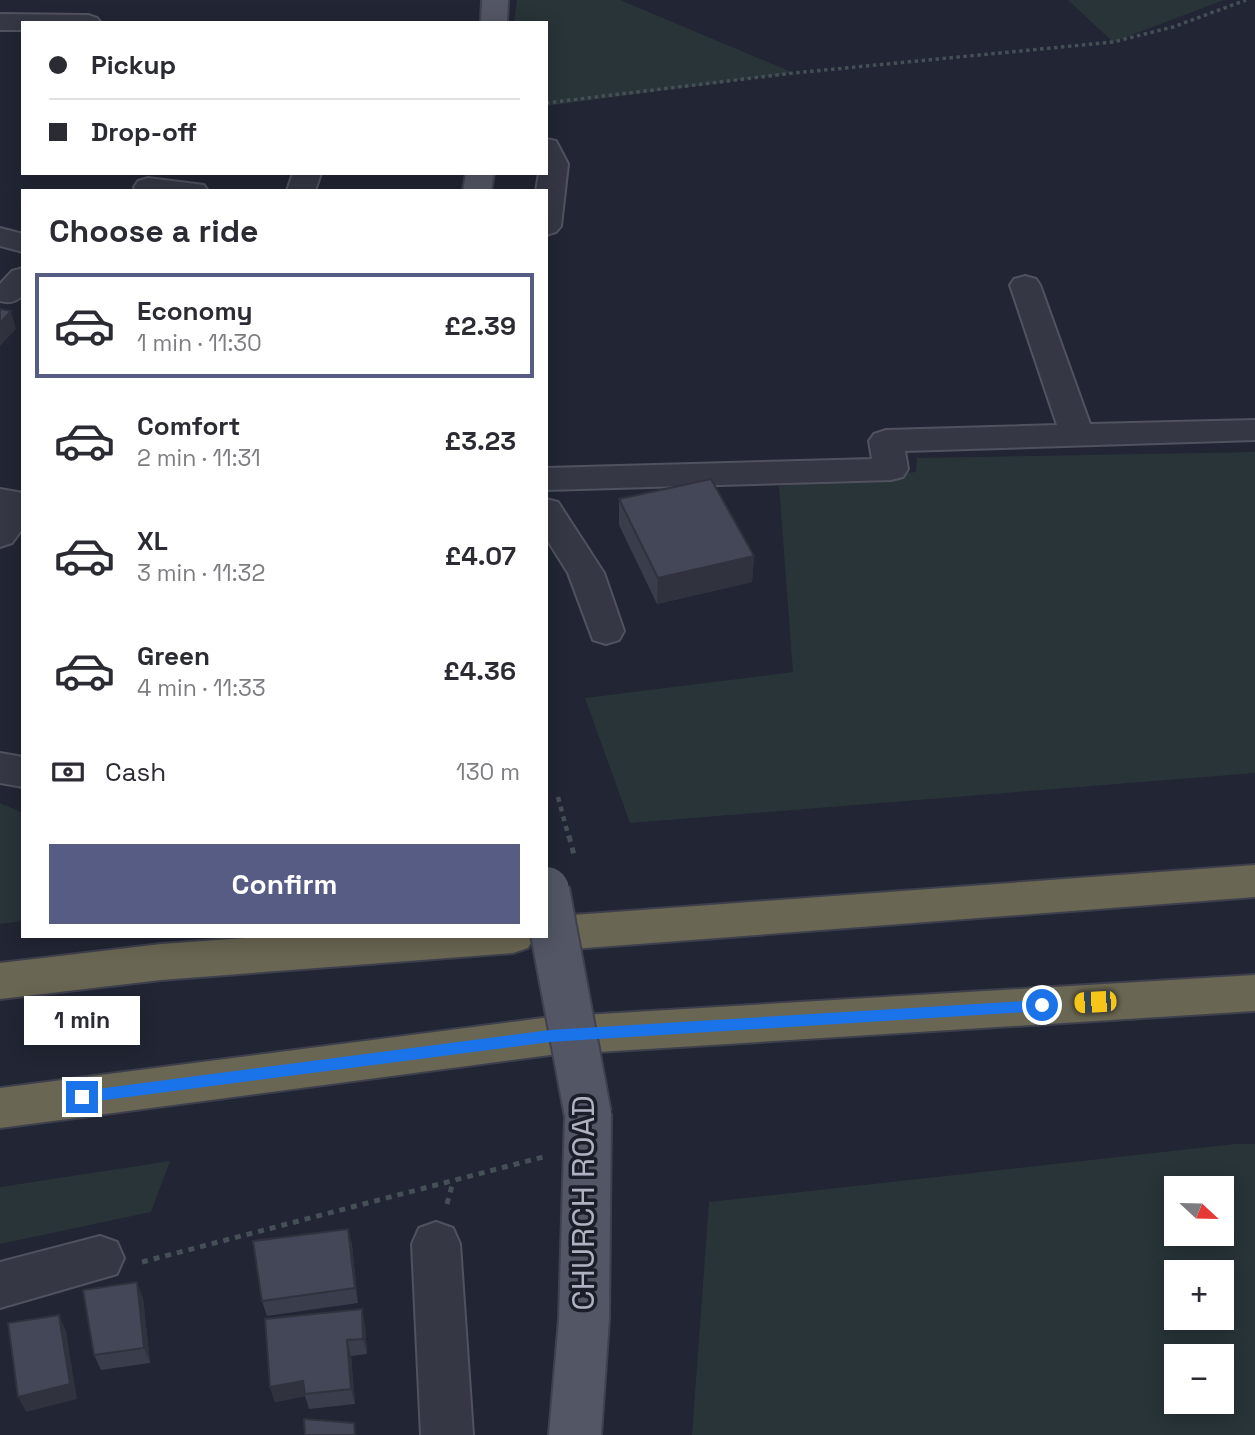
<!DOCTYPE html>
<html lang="en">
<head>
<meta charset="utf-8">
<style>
  :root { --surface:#fff; --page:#f7f7f7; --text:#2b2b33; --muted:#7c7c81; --line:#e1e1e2; --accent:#575c84 }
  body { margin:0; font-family:"Space Grotesk",sans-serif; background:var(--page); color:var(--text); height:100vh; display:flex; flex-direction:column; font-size:26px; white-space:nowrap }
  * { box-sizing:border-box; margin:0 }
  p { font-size:23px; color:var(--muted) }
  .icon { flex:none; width:38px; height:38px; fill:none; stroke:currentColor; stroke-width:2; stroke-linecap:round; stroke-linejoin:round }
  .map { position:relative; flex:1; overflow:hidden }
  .side { position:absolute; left:21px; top:189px; width:527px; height:749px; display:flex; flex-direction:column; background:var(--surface); border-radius:0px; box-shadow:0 4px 18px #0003 }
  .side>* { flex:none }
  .guide { position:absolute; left:21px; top:21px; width:527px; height:154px; border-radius:0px; box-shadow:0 4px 18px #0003; display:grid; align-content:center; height:154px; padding:0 28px; background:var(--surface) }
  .needle { width:46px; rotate:112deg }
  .controls { position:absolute; left:1164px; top:1176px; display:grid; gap:14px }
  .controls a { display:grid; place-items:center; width:70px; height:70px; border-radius:0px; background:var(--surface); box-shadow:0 4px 18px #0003; font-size:35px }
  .end { position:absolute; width:32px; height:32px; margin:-16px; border:9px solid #1a73e8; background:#fff; box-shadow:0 0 0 4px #fff }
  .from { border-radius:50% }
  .bubble { position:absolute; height:49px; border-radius:0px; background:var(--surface); box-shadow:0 4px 18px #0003; font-size:23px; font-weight:700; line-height:49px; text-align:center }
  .car { position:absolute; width:21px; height:42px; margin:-21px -10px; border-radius:9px; box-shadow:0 0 5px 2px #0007; background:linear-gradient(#f5c518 24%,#345 0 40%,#f5c518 0 76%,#345 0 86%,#f5c518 0) }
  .guide b { display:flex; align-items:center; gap:24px; height:66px; font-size:26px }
  .guide b+b { border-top:2px solid var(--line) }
  .guide i { width:18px; height:18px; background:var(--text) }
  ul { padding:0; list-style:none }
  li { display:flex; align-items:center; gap:21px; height:105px; margin:0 14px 10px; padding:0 14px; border:4px solid transparent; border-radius:0px }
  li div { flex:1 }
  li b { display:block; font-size:26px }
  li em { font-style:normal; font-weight:700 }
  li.on { border-color:var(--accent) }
  li>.icon { width:63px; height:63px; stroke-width:1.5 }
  h2 { padding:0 28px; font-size:32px; line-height:84px }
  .pay { display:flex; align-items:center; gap:18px; height:77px; padding:0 28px; font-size:26px }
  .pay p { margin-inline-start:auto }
  .cta { display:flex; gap:14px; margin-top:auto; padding:14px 28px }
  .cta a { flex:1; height:80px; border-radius:0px; background:var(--accent); color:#fff; font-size:28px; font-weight:700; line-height:80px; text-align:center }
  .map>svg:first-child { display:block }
  .green { fill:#283438; fill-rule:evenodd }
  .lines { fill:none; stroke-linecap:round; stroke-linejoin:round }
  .minor-casing { stroke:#50525f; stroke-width:4 }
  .major-casing { stroke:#3f414e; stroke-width:4 }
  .highway-casing { stroke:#3d3f4c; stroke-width:4 }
  .path-far2 { stroke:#455056; stroke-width:3.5; stroke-dasharray:3.5 3.5; stroke-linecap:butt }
  .path-far1 { stroke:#455056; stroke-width:4.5; stroke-dasharray:5 5; stroke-linecap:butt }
  .path { stroke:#455056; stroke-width:5; stroke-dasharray:6 6; stroke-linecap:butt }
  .minor { fill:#353844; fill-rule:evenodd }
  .major { fill:#535664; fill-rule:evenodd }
  .highway { fill:#696653; fill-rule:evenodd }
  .major-bridge-casing { stroke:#3f414e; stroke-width:50; stroke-linecap:butt }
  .major-bridge { stroke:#535664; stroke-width:46 }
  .wall { fill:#3a3d4c }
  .shaded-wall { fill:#30323e }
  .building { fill:#444758; stroke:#30323e; stroke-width:2 }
  .route { fill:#1a73e8 }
  .labels { text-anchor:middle; stroke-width:7; stroke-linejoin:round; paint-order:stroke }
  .near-street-label { font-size:32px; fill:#afb2c1; stroke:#1b1d29 }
</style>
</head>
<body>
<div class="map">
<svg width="1255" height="1435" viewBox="0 0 1255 1435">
  <rect width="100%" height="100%" fill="#222533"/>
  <path class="green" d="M517 0H620L794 73 546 106V23H514Z
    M1068 0H1224L1113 42Z
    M1255 452V773L630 823 585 698 793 672 779 486 916 472 917 458Z
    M0 803 23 813V921L0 924Z
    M1235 1144H1255V1435H692L709 1202ZM1176 1188H1222V1234H1176ZM1222 1272V1318H1176V1272ZM1222 1356V1402H1176V1356Z
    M170 1161 151 1212 0 1244V1187Z"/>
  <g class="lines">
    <g class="minor-casing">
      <path id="minor" d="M0 14 88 15 97 18 101 23H23V30H0Z
        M546 139 556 141 568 164 561 226 556 232 546 235V191H536L539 173H546Z
        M293 173H321L315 191H287Z
        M148 178 204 185 208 191H136L134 187 138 181Z
        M0 228 23 234V252L0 246Z
        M23 268V295C16 302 9 304 0 301V284L12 271Z
        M1025 276 1036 279 1040 285 1090 424 1255 420V440L905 451 908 469 903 477 891 480 546 490V468L872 459 869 441 874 434 886 430 1057 425 1010 285 1014 279Z
        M0 489 23 493V528L12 543 0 547Z
        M546 499 558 502 604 573 624 631 619 640 606 644 593 640 568 573 546 538Z
        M0 753 23 757V787L0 783Z
        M436 1222 453 1228 460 1244 473 1435H421L412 1244 419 1228Z
        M100 1236 117 1242 124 1258 117 1274 0 1308V1262Z"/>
    </g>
    <g class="major-casing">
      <path id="major" d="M482 0H508L507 23H481Z
        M466 173H494L491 191H463Z
        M588 1095 604 1101 611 1115 609 1319 601 1435H549L559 1319 565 1115 572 1101Z"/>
    </g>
    <g class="highway-casing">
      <path id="highway" d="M1255 865V897L546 951 530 944 528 948 513 953 161 980 0 999V963L161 944 273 936H546V917Z
        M1255 975V1011L550 1055 0 1128V1088L550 1017Z"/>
    </g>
    <path class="path-far2" d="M546 103 794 73 1113 42 1173 27 1246 0"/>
    <path class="path-far1" d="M558 797 569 838"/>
    <path class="path" d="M569 836 574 855
      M447 1204 453 1182
      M142 1262 543 1157"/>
    <use href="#minor" class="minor"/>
    <use href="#major" class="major"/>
    <use href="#highway" class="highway"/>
    <g class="major-bridge-casing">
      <path id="major-bridge" d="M546 890 588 1115"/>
    </g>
    <use href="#major-bridge" class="major-bridge"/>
  </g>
  <path class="wall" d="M619 499 754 556 752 582 657 604 619 525Z
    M348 1229 352 1245 358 1303 267 1316 262 1301Z
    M143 1298 150 1363 101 1370 94 1355Z
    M365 1325 367 1354 351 1356 355 1404 309 1409 305 1396 275 1402 270 1387Z"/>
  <path class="shaded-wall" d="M11 311 16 329 0 346V323Z
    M754 556 752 582 657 604 658 578Z
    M348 1229 352 1245 358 1303 355 1288Z
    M137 1282 143 1298 150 1363 144 1348Z
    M362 1309 365 1325 367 1354 363 1339Z
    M59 1315 66 1331 77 1399 26 1412 18 1397Z
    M347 1340 351 1356 355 1404 351 1389Z
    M303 1381 305 1396 275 1402 270 1387Z"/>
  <path class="building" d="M0 309 11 311 0 323Z
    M711 479 754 556 658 578 619 499Z
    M348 1229 355 1288 262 1301 253 1241Z
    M137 1282 144 1348 94 1355 83 1290Z
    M362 1309 363 1339 347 1340 351 1389 305 1394 303 1381 270 1387 265 1319Z
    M59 1315 70 1384 18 1397 8 1323Z
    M304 1419 354 1423 355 1435H305Z"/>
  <path class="route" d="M1042 1000 1049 1005 1042 1011 550 1042 82 1103 76 1097 82 1091 550 1030Z"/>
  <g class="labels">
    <g class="near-street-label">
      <text transform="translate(583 1203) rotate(-90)" y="11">CHURCH ROAD</text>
    </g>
  </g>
</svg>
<div class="controls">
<a><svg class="needle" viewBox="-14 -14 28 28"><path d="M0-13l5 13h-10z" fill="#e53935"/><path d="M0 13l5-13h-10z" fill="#7c7c81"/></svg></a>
<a>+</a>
<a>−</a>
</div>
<i class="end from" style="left:1042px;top:1005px"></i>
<i class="end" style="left:82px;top:1097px"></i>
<div class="bubble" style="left:24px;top:996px;width:116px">1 min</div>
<i class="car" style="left:1095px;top:1002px;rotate:267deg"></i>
<div class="guide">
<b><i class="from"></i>Pickup</b>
<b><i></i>Drop-off</b>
</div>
<section class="side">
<h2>Choose a ride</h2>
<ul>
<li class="on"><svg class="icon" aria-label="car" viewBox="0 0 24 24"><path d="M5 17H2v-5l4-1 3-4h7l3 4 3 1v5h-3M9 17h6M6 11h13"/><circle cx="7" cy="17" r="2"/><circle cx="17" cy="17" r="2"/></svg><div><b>Economy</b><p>1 min · 11:30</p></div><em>£2.39</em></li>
<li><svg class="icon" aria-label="car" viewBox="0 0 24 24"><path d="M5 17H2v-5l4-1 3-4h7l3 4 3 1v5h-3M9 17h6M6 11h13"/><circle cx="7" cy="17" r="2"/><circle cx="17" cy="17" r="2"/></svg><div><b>Comfort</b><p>2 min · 11:31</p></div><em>£3.23</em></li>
<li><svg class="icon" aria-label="car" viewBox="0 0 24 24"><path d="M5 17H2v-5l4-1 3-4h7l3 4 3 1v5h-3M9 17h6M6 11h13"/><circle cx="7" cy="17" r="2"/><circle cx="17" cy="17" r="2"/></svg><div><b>XL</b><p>3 min · 11:32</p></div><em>£4.07</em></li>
<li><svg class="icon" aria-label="car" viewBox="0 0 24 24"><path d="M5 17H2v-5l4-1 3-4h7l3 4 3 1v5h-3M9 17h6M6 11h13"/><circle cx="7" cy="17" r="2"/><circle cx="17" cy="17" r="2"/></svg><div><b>Green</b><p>4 min · 11:33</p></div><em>£4.36</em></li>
</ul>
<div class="pay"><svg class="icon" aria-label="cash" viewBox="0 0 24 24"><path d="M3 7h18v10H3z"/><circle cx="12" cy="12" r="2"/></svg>Cash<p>130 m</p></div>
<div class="cta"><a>Confirm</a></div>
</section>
</div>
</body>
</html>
